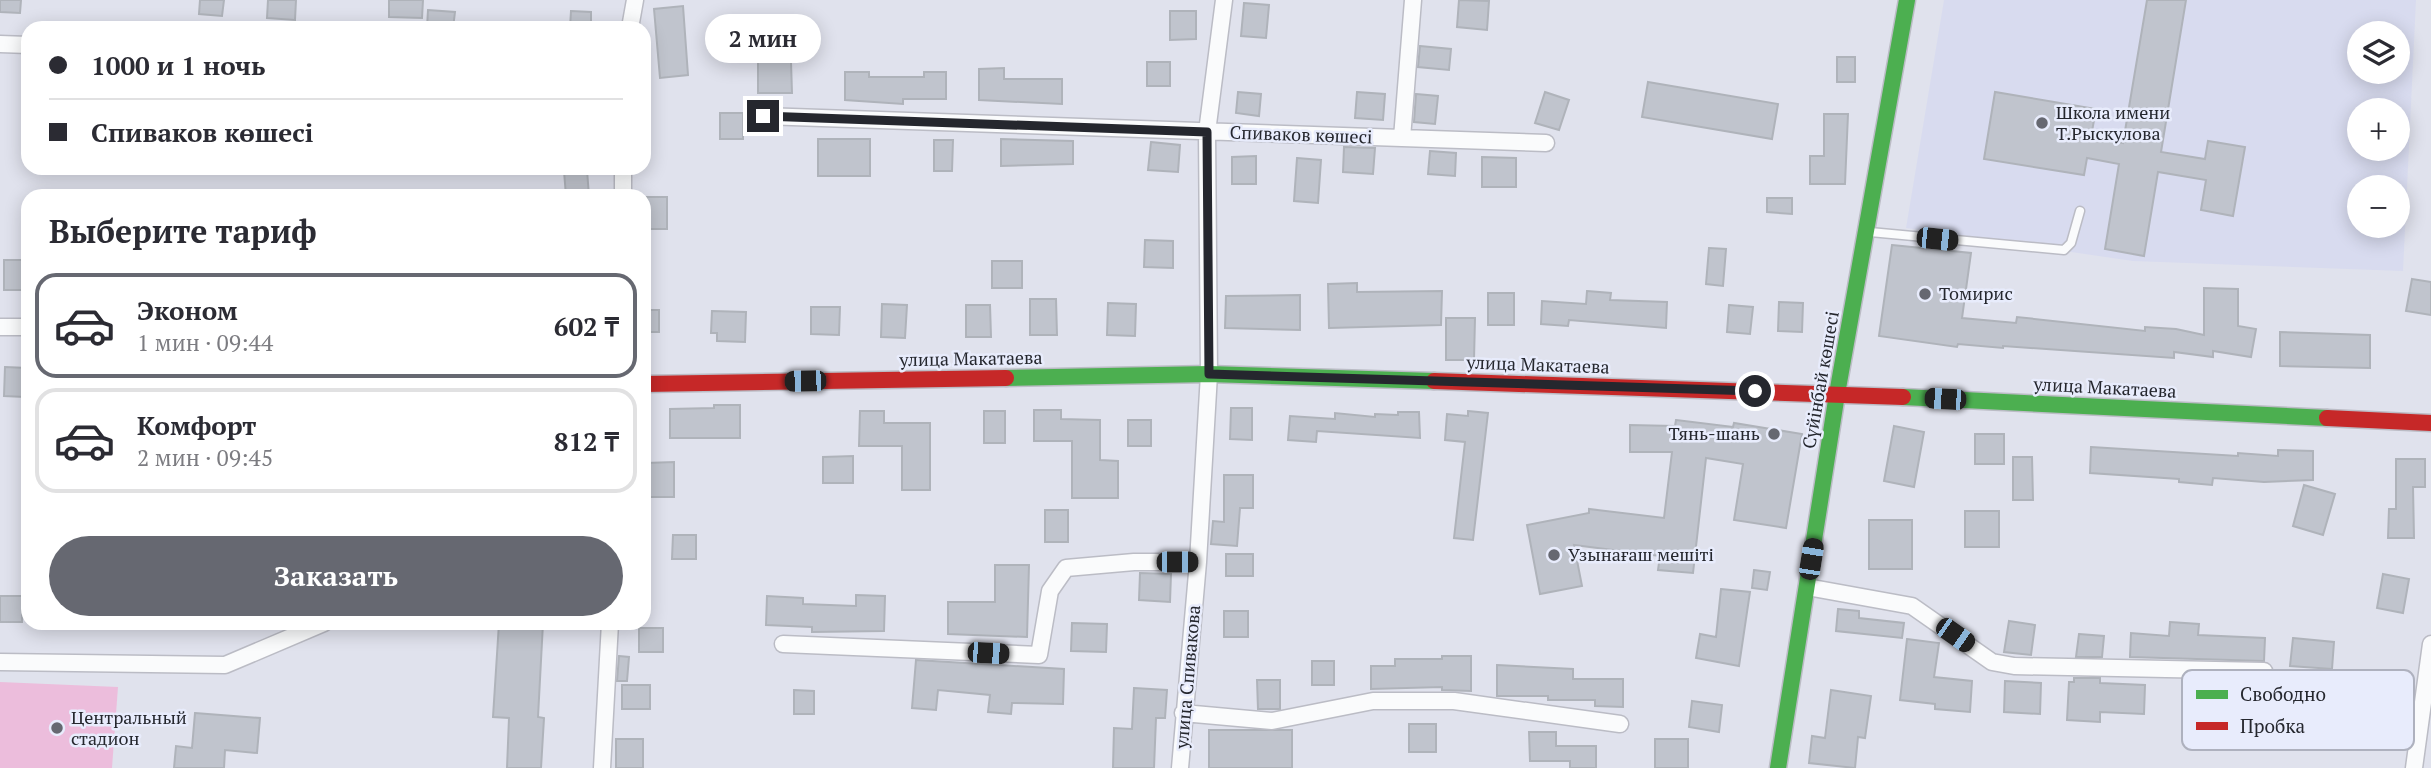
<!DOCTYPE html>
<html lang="ru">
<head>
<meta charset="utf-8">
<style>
  :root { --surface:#fff; --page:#f7f7f7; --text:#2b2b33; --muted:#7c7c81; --line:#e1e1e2; --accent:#666871 }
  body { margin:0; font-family:"PT Serif",serif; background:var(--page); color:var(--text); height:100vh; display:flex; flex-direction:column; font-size:26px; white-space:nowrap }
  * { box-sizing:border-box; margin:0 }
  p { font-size:23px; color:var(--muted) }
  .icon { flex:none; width:38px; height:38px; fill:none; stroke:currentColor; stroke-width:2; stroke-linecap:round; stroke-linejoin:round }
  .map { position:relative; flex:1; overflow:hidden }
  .drawer { position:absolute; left:21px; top:189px; width:630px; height:441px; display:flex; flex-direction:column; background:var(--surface); border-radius:21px; box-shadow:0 4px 18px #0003 }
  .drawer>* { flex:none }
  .guide { position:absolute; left:21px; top:21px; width:630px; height:154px; border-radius:21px; box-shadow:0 4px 18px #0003; display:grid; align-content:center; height:154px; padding:0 28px; background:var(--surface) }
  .controls { position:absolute; left:2347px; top:21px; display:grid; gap:14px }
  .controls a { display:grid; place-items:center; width:63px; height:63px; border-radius:50%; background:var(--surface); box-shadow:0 4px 18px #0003; font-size:35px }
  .end { position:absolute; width:32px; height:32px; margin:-16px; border:9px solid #25272e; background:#fff; box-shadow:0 0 0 4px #fff }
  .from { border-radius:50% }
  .bubble { position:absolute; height:49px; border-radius:24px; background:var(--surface); box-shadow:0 4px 18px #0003; font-size:23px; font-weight:800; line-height:49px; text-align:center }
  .car { position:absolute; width:21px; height:42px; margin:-21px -10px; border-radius:9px; box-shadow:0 0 5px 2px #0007; background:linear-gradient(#222 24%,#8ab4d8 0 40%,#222 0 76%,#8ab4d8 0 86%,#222 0) }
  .guide b { display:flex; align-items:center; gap:24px; height:66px; font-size:26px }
  .guide b+b { border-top:2px solid var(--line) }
  .guide i { width:18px; height:18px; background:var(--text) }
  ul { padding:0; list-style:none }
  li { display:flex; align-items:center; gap:21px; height:105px; margin:0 14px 10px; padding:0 14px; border:4px solid var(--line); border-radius:21px }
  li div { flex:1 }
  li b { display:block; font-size:26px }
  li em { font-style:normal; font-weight:800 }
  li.on { border-color:var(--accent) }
  li>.icon { width:63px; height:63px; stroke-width:1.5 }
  h2 { padding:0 28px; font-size:32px; line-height:84px }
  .primary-button { display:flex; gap:14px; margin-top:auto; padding:14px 28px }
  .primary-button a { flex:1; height:80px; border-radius:42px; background:var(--accent); color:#fff; font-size:28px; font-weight:800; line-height:80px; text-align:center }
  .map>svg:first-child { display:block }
  .built { fill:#d8dbef; fill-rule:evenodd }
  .green { fill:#ecbddc }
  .building { fill:#c0c4cd; stroke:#afb3ba; stroke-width:2 }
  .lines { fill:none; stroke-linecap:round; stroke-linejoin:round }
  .lane-casing { stroke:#bbbcc5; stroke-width:11 }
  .street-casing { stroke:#bbbcc5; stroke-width:19 }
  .fast-casing { stroke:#bbbcc5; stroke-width:19 }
  .jam-casing { stroke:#bbbcc5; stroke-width:19 }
  .lane { stroke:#fafbfc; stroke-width:8 }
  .street { stroke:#fafbfc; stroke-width:16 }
  .fast { stroke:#4caf50; stroke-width:16 }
  .jam { stroke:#c62828; stroke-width:16 }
  .route { stroke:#25272e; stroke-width:9 }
  .poi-dot { fill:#666871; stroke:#e8ecfc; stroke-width:2.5 }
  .labels { text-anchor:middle; stroke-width:5; stroke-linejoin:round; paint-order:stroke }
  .poi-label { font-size:18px; fill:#25272e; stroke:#e8ecfc; text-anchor:start }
  .street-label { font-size:18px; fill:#25272e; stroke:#e8ecfc }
  .key { fill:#e8ecfc; stroke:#aeb1be; stroke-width:2 }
  .key-label { font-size:19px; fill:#25272e }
</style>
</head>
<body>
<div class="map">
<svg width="2431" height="768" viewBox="0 0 2431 768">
  <rect width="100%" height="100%" fill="#e0e2ed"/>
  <path class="built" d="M1944 0H2416L2403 271 2133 261 1906 228ZM2359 33H2398V72H2359ZM2359 110H2398V149H2359ZM2359 187H2398V226H2359Z"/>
  <path class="green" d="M0 682 118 687 112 768H0Z"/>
  <path class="building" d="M0 0H21L20 13 0 12Z
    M200 0H224L222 16 199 14Z
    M268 0H296L295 20 267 18Z
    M389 0H423L422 18 389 17Z
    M1459 0 1489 1 1487 30 1457 27Z
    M2147 0H2186L2161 152 2205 159 2208 141 2245 147 2233 216 2201 210 2206 180 2158 172 2144 256 2105 249 2119 164 2087 158 2084 175 1984 159 1995 92 2096 109 2091 137 2123 143Z
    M1244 3 1269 5 1266 38 1241 36Z
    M683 6 688 75 660 78 654 9Z
    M428 10 455 12 453 28H427Z
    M571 11 591 12V28H570Z
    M1170 11H1196V39L1170 40Z
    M1420 46 1451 49 1449 70 1418 67Z
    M1837 57H1855V82H1837Z
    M758 62H791L792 93H758Z
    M1147 62H1170V86H1147Z
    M1004 68V79H1062V104L979 100V69Z
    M845 72H869V77H924V72H946V99H903V104L845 100Z
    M1648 82 1778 104 1772 139 1642 117Z
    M1238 92 1261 94 1259 116 1236 113Z
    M1357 92 1385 94 1383 120 1355 118Z
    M1545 92 1569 100 1559 130 1535 123Z
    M1416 94 1438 96 1435 124 1414 122Z
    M720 113H743V139H720Z
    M1824 114H1848L1845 184H1810V156H1824Z
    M818 139H870V176H818Z
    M1001 139 1073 141V164L1001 166Z
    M934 140H953L952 171H934Z
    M1151 142 1180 145 1178 172 1148 170Z
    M1344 147 1375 148 1373 174 1343 172Z
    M1430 151 1456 153 1455 176 1428 174Z
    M1256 156V184H1232V157Z
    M1482 157 1516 158V187H1482Z
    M1297 158 1321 160 1318 203 1294 201Z
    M587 170 589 196H566L564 171Z
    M647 197H667V229H647Z
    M1767 198H1792V214L1767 212Z
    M1145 240 1173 241V268L1144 267Z
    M1892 245 1971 253 1962 318 2016 323 2017 317 2145 331V327L2176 329 2204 335V288L2238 289V326L2256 329 2251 357 2213 351V357L2174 352V358L2003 346V348L1958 344 1957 347 1879 336Z
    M1709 248 1726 249 1723 286 1706 284Z
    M4 260H28V290H4Z
    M992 261H1022V288H992Z
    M2412 279 2431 282V315L2406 311Z
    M1357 283V292L1442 291 1441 325 1329 328 1328 284Z
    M1587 291 1611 293 1610 300 1667 302 1666 328 1569 320 1568 326 1541 324 1542 301 1586 304Z
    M1488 293H1514V325H1488Z
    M1300 295V330L1225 328 1226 296Z
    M1030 299H1056L1057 335H1030Z
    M1779 302 1803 303 1802 332 1778 331Z
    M1108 303 1136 304 1135 336 1107 335Z
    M882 304 907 305 905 338 881 337Z
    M966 305H990L991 337H966Z
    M1729 305 1753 307 1750 334 1727 332Z
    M811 307H840L839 335 811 334Z
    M644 310H659V332H644Z
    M712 311 746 312 745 342 717 341V333H711Z
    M1446 318H1475L1474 360H1446Z
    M2280 332 2370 335V368L2280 366Z
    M5 367 27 368 25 397 4 396Z
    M714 405H740V438H670V409L714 408Z
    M1231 408H1252V440L1230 439Z
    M1034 410H1061V419L1100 420V460L1118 461V498H1072V441H1034Z
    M860 411H884V423H930V490H902V446H859Z
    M984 411H1005V443H984Z
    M1468 411 1488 413 1473 540 1454 538 1465 442 1445 440 1447 414 1468 416Z
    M1398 412H1419L1420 438 1317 431 1316 442 1288 440 1290 416 1335 419V413L1375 417V414L1398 415Z
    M1128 420H1151V446H1128Z
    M1676 420 1733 427 1734 423 1802 434 1786 528 1734 520 1743 464 1706 458 1693 573 1658 570 1660 556 1574 545 1582 586 1540 594 1527 525 1589 513V509L1664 518 1672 452H1630V425L1675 426Z
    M1894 426 1924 432 1914 487 1884 481Z
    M1975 434H2004V464H1975Z
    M2091 447 2238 456V453L2278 456V450L2313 451V480L2264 482 2213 478 2212 485 2179 482V479L2090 473Z
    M853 456V483H823V457Z
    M2013 457H2032L2033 500H2013Z
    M2396 459H2425V487H2413L2414 538H2388L2389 509H2396Z
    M674 462V497H646V463Z
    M1224 475H1253V508H1240L1237 546 1211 544 1213 521 1224 522Z
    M2304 485 2335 494 2323 535 2293 526Z
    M1045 510H1068V542H1045Z
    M1965 511H1999V547H1965Z
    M1869 520H1912V569H1869Z
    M673 535H696V559H672Z
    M1226 554H1253V576H1226Z
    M995 565H1029L1027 637 948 634V602H995Z
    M1754 570 1770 572 1767 590 1752 588Z
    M1140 573 1171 574 1170 602 1139 600Z
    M2383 574 2409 579 2403 613 2377 608Z
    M1721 589 1750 592 1739 666 1696 658 1700 634 1716 637Z
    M856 595 885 596 884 631 812 632V627L766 625 767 596 803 598V604L856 606Z
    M0 596H22V622H0Z
    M1838 609 1859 611V618L1904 623 1902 638 1836 631Z
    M1224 611H1248V637H1224Z
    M2009 621 2035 625 2031 655 2004 652Z
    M2170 622 2199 624 2198 635 2265 638 2264 661 2130 657 2131 633 2169 636Z
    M499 623H543L538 717 544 718 541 768H507L509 718 493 717Z
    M1072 623 1107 624 1106 652 1071 651Z
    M639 628H663V652H639Z
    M2079 634 2104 636 2102 657H2076Z
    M2293 638 2334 642 2332 669 2290 666Z
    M1907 639 1939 643 1934 677 1972 681 1970 712 1935 709V704L1900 700Z
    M619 656 629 657 627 681H617Z
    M1442 656H1471V691L1442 690V687L1371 689V666H1395V659H1442Z
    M916 660 1064 669 1063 704 1012 703 1011 714 988 712 990 695 938 690 936 710 912 708Z
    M1312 661H1334V685H1312Z
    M1497 665 1573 669V679H1623V707L1595 706V700H1548V696H1497Z
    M2074 678H2100V683L2145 685 2144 714 2100 712V722L2067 720 2069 682H2074Z
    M1257 680H1280V709H1258Z
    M2005 681 2041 683 2040 714 2004 712Z
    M622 685H650V709H622Z
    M1134 688 1167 690 1165 718H1156L1154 768H1113L1114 728 1132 729Z
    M794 690 814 691V714H794Z
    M1831 690 1871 696 1865 738 1858 737 1855 768 1809 763 1812 736 1825 738Z
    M1692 701 1722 705 1719 732 1689 727Z
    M195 713 260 718 257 753 225 750 224 768H174L176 746 192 748Z
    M1409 724H1436V752H1409Z
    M1209 730H1292V768H1209Z
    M1529 732H1556V746H1596V768H1570V761H1530Z
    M616 739H643V768H616Z
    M1655 739H1688V768H1655Z"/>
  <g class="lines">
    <g class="lane-casing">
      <path id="lane" d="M1870 232 2064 250 2071 243 2080 211"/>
    </g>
    <g class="street-casing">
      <path id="street" d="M630 28 635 0
        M0 44 28 45
        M763 116 1546 143
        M1402 138 1413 0
        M623 196V168
        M0 327H28
        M1807 587 1912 606 1992 662 2014 666 2264 671
        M783 644 1039 655 1050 591 1066 568 1134 562H1198
        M0 662 225 665 324 623
        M1183 713 1272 721 1373 701H1454L1620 724
        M602 768 610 623
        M1180 768 1198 562 1209 374 1207 132 1224 0
        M2414 768 2431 644"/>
    </g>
    <g class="fast-casing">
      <path id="fast" d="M1006 378 1209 374 1434 381
        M1903 397 2327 418
        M1778 768 1837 394 1907 0"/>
    </g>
    <g class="jam-casing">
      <path id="jam" d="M1434 381 1903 397
        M644 384 1006 378
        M2327 418 2431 423"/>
    </g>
    <use href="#lane" class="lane"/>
    <use href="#street" class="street"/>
    <use href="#fast" class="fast"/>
    <use href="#jam" class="jam"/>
  </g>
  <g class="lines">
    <path class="route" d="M763 116 1207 132 1209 374 1755 391"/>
  </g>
  <g class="poi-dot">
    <circle cx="2042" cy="123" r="7"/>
    <circle cx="1925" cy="294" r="7"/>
    <circle cx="1774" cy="434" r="7"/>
    <circle cx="1554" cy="555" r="7"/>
    <circle cx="57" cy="728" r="7"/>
  </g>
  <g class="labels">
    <g class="poi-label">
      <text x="2056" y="119">Школа имени<tspan x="2056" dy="21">Т.Рыскулова</tspan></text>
      <text x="1939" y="300">Томирис</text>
      <text x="1760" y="440" text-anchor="end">Тянь-шань</text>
      <text x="1568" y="561">Узынағаш мешіті</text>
      <text x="71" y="724">Центральный<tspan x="71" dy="21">стадион</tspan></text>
    </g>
    <g class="street-label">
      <text transform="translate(1301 135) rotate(2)" y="6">Спиваков көшесі</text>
      <text transform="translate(971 359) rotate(-1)" y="6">улица Макатаева</text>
      <text transform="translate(1538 365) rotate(2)" y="6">улица Макатаева</text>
      <text transform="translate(1821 380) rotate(-80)" y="6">Сүйінбай көшесі</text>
      <text transform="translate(2105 388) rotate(3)" y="6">улица Макатаева</text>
      <text transform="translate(1188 677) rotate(-85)" y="6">улица Спивакова</text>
    </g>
  </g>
  <rect x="2182" y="670" width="232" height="80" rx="10" class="key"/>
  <rect x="2196" y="690" width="32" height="9" fill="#4caf50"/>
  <rect x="2196" y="722" width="32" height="8" fill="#c62828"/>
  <g class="key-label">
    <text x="2240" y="701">Свободно</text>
    <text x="2240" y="733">Пробка</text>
  </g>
</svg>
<div class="controls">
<a><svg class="icon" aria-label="layers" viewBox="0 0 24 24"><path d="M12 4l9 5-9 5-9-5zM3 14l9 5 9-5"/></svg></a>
<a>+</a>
<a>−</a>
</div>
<i class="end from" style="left:1755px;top:391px"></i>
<i class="end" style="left:763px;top:116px"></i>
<div class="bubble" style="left:705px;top:14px;width:116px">2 мин</div>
<i class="car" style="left:1937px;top:239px;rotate:96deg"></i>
<i class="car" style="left:805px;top:381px;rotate:269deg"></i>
<i class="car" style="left:1945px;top:399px;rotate:273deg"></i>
<i class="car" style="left:1811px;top:559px;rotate:9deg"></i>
<i class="car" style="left:1177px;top:562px;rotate:90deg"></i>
<i class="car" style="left:1955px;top:635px;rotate:125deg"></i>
<i class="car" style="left:988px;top:653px;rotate:93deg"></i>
<div class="guide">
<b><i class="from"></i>1000 и 1 ночь</b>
<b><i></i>Спиваков көшесі</b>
</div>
<section class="drawer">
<h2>Выберите тариф</h2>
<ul>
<li class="on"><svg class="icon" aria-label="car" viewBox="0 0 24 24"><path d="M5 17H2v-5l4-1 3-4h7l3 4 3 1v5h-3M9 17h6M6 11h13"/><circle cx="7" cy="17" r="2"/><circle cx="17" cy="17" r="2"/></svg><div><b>Эконом</b><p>1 мин · 09:44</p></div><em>602 ₸</em></li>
<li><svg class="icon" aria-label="car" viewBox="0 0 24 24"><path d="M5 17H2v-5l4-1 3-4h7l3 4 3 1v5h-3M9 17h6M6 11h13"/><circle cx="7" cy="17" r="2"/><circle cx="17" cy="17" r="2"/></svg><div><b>Комфорт</b><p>2 мин · 09:45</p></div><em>812 ₸</em></li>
</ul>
<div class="primary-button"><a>Заказать</a></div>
</section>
</div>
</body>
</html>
